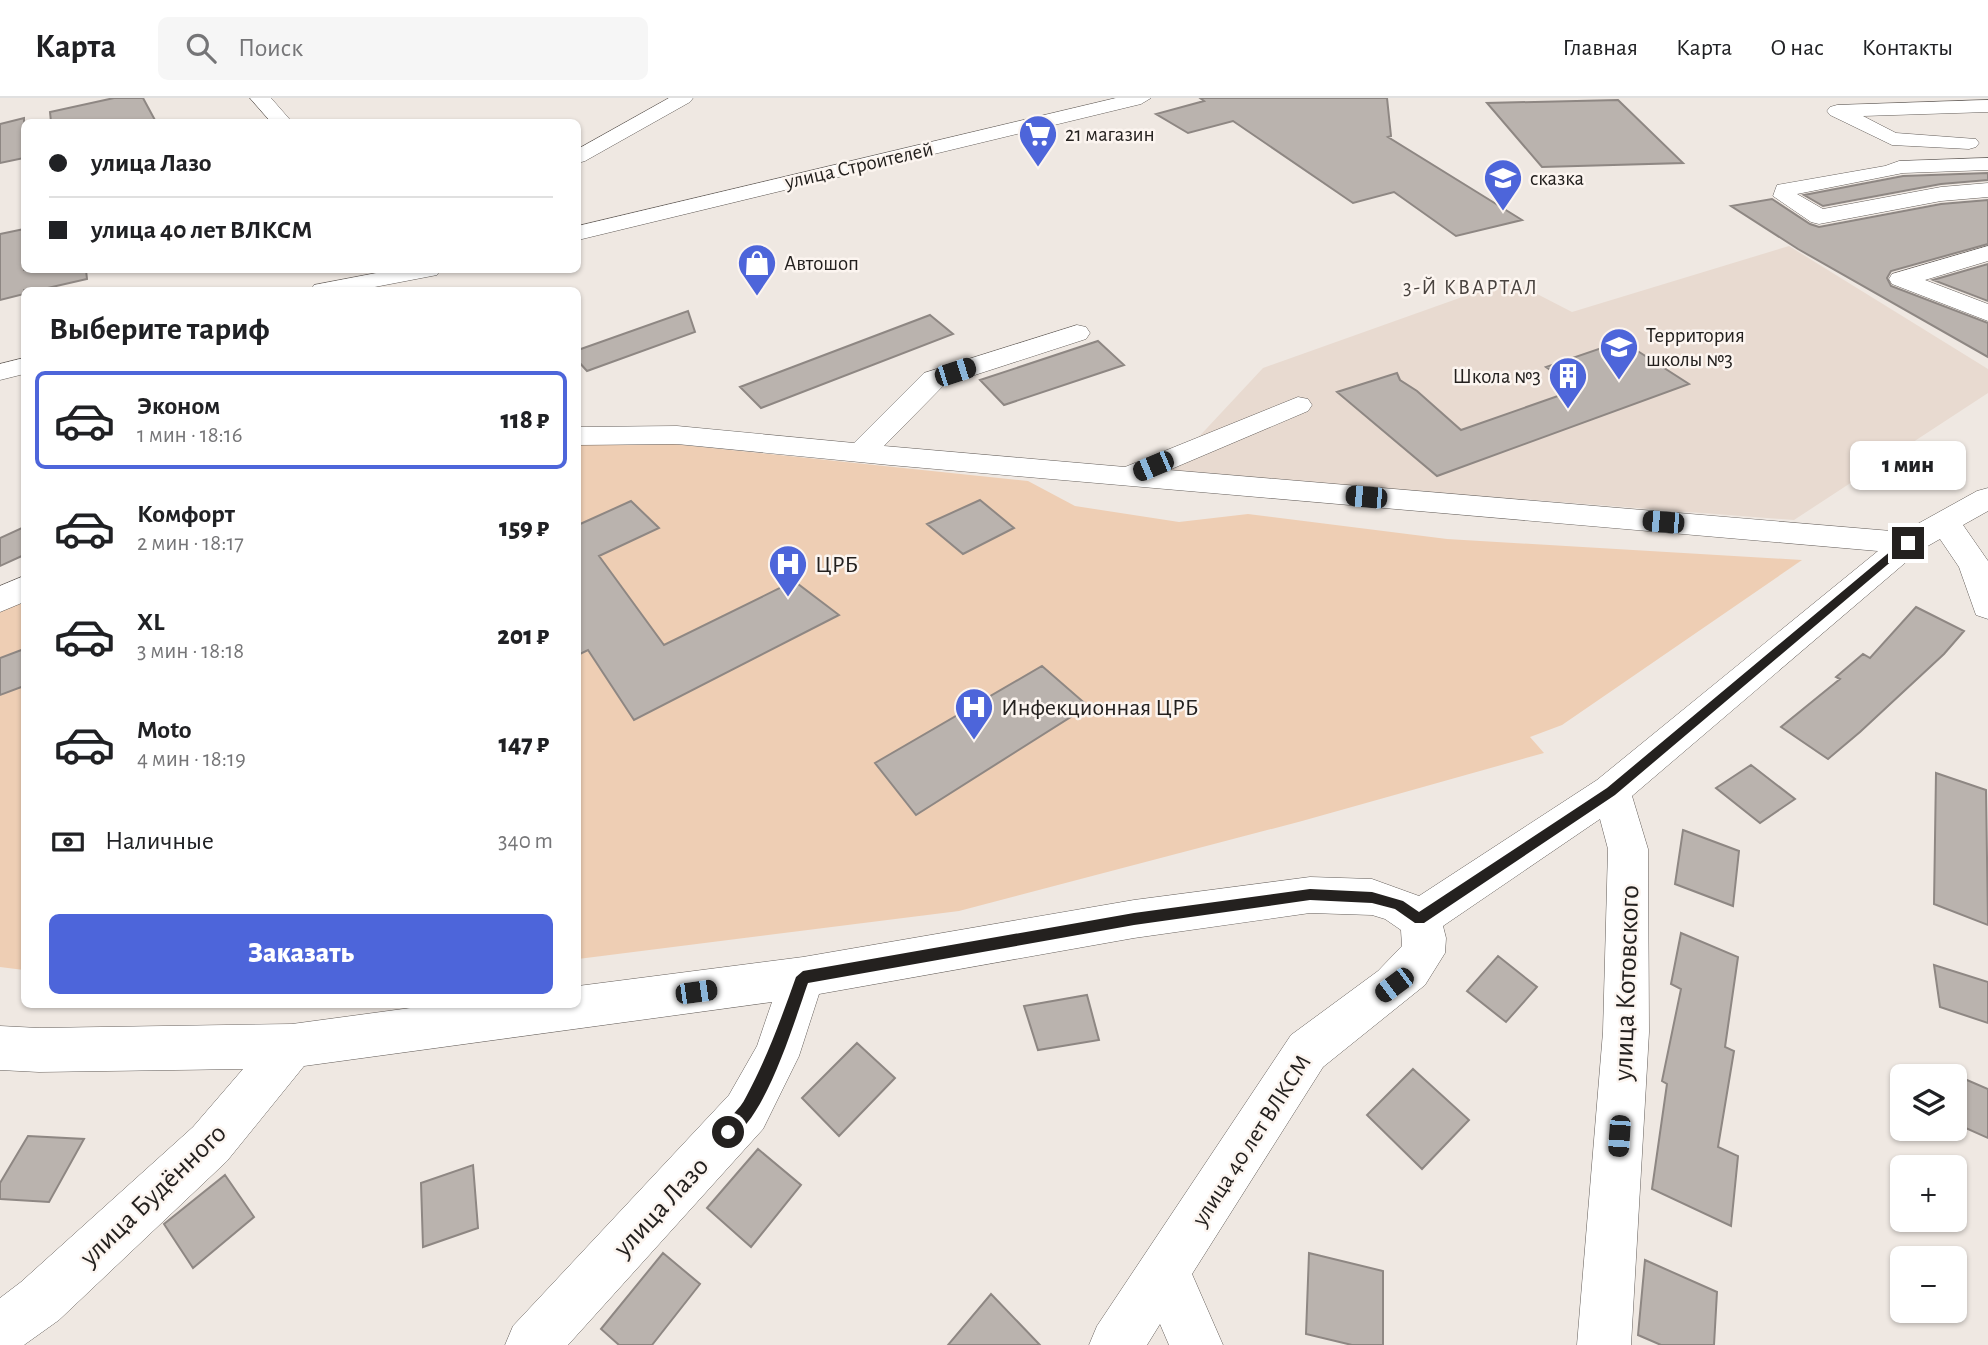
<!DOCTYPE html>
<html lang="ru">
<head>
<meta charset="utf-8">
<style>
  :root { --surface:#fff; --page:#f6f6f6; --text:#202124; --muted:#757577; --line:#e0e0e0; --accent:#4d65da }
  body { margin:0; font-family:"Alegreya Sans",sans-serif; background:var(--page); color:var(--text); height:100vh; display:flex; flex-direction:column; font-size:26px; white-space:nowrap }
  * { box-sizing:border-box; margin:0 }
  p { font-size:23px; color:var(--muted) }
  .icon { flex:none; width:38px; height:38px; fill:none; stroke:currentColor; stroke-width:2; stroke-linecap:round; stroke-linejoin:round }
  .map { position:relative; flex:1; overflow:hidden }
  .drawer { position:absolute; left:21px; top:189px; width:560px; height:721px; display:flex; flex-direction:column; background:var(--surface); border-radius:10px; box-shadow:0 2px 5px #0004 }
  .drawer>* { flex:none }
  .guide { position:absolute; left:21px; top:21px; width:560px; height:154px; border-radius:10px; box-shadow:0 2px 5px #0004; display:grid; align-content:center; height:154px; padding:0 28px; background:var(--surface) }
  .fabs { position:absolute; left:1890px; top:966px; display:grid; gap:14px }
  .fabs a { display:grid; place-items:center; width:77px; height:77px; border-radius:10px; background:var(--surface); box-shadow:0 2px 5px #0004; font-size:35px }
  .end { position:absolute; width:32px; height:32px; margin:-16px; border:9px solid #24211f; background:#fff; box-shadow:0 0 0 4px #fff }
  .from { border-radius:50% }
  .bubble { position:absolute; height:49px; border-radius:10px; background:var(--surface); box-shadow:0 2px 5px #0004; font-size:23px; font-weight:800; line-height:49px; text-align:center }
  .car { position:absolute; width:21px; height:42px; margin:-21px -10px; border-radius:9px; box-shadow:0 0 5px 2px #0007; background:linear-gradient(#222 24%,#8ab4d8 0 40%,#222 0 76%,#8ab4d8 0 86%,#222 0) }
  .guide b { display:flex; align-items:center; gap:24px; height:66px; font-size:26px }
  .guide b+b { border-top:2px solid var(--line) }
  .guide i { width:18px; height:18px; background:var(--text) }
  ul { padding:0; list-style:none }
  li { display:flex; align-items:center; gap:21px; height:98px; margin:0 14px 10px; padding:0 14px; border:4px solid transparent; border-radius:10px }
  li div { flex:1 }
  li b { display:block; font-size:26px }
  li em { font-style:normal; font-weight:800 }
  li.on { border-color:var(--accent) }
  li>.icon { width:63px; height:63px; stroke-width:1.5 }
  h2 { padding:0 28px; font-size:32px; line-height:84px }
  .pay { display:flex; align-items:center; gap:18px; height:77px; padding:0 28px; font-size:26px }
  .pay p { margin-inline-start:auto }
  .primary-button { display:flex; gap:14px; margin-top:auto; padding:14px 28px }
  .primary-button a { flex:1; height:80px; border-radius:10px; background:var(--accent); color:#fff; font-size:28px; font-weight:800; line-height:80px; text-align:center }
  header { display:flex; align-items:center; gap:42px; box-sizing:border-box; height:98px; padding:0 35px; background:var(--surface); border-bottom:2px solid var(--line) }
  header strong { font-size:33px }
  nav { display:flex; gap:38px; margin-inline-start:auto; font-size:24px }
  .search { width:490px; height:63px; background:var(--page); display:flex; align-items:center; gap:18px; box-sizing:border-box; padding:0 24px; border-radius:10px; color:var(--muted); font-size:26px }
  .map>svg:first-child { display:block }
  .built { fill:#e8dad0 }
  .green { fill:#eeceb4 }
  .building { fill:#bab3ae; stroke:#8e8783; stroke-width:2 }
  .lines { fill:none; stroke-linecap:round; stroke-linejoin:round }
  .minor-casing { stroke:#645e5a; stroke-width:1 }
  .minor { fill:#fff; fill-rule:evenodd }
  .route { fill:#24211f }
  .labels { text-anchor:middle; stroke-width:5; stroke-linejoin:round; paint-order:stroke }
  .far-poi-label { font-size:21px; fill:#24211f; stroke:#fcf5f0; text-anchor:start }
  .far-street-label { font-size:21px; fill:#24211f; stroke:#fcf5f0 }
  .far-neighbourhood-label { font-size:21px; letter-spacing:2px; fill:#49433f; stroke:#fcf5f0 }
  .poi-label { font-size:24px; fill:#24211f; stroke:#fcf5f0; text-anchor:start }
  .street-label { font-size:24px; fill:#24211f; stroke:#fcf5f0 }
  .near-street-label { font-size:28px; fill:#24211f; stroke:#fcf5f0 }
</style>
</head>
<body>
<header>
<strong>Карта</strong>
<div class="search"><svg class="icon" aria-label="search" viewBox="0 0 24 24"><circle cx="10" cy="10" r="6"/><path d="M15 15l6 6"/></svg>Поиск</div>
<nav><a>Главная</a><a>Карта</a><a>О нас</a><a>Контакты</a></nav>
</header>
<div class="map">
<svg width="1988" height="1247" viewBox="0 0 1988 1247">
  <rect width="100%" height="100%" fill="#efe8e2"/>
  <path class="built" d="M1789 148 1988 271V295L1794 422 1166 374 1263 270 1510 182 1572 214Z"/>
  <path class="green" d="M664 345 1028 383 1075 408 1179 424 1248 416 1447 441 1802 462 1562 627 1530 639 1544 655 1302 723 959 813 578 861V347Z
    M24 501V872L0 869V513Z"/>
  <path class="building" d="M114 0H143L156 24H51L50 14Z
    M1200 0H1387L1391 38 1388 39 1522 122 1456 138 1394 94 1353 105 1233 23 1188 35 1156 16 1204 3Z
    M1618 2 1683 65 1542 69 1487 5Z
    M24 20V60L0 65V26Z
    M1988 75V82L1941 86 1823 108 1804 97 1903 78Z
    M1772 101 1810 126 1819 129 1941 106 1988 102V146L1891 173 1887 180 1891 188 1988 225V259L1798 151 1731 108Z
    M24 131V172H86L87 181 39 192H24V196L0 202V136Z
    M1988 166V203L1933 182Z
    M688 213 695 234 587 273 578 263V252Z
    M930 217 953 236 761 310 740 289Z
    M1098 243 1124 267 1004 307 980 282Z
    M1622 243 1689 286 1437 378 1337 294 1397 275 1400 282 1417 293 1461 332 1578 291 1546 269Z
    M980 402 1014 430 963 456 927 426Z
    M631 403 659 430 599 458 664 547 794 483 839 517 634 622 588 552 578 557V427Z
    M24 429V457L0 468V440Z
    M1916 509 1964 533 1944 556 1860 634 1828 661 1781 629 1840 581 1836 579 1863 556 1870 560Z
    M24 551V588L0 597V560Z
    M1042 568 1088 608 916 717 875 665Z
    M1751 667 1795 701 1760 725 1716 690Z
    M1936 675 1986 692 1988 827 1934 806Z
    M1683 732 1739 753 1733 808 1675 786Z
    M1681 835 1738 859 1725 949 1734 953 1718 1049 1738 1058 1731 1128 1652 1091 1667 986 1662 983 1681 891 1671 886Z
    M1498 858 1537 889 1506 924 1467 893Z
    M1934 867 1988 884V925L1940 909Z
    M1087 897 1099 942 1038 952 1024 908Z
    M857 945 895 980 839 1038 802 1000Z
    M1413 971 1469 1022 1422 1071 1367 1017Z
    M1960 979 1988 991V1040L1959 1027Z
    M28 1038 84 1041 49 1104 0 1101V1085Z
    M758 1051 801 1087 751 1149 707 1110Z
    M473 1067 478 1130 423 1149 421 1085Z
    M225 1077 254 1119 193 1170 164 1126Z
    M663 1155 700 1186 652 1247H619L601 1231Z
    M1309 1155 1383 1173V1247H1352L1306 1236Z
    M1645 1162 1717 1194 1714 1247H1661L1638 1237Z
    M991 1196 1040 1247H948Z"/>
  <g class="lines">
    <g class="minor-casing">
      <path id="minor" d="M250 0H271L292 24H271Z
        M669 0H693L690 4 585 63 578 65V51Z
        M1116 0H1151L1141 6 578 142V128Z
        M1988 2V14L1863 18 1896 35 1976 41 1979 45 1976 49 1969 51 1892 47 1830 17 1827 13 1830 9 1837 7Z
        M1988 60V72L1903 75 1797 96 1823 111 1941 89 1988 85V99L1941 103 1819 126 1811 124 1773 98 1777 87 1885 68 1899 63Z
        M1988 148V163L1925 182 1988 206V223L1892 186 1889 181 1892 176Z
        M392 172H440L437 177 359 192H311L314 187Z
        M1077 227 1086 229 1090 235 1086 241 944 287 884 348 1125 369 1298 299 1308 301 1312 307 1308 313 1169 372 1903 434 1977 393 1988 390V413L1963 427 1988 463V521L1976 517 1959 469 1940 441 1919 453 1632 698 1648 751 1649 934 1631 1247H1577L1603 934 1608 751 1600 721 1443 828 1446 840 1445 855 1425 887 1323 969 1192 1176 1223 1247H1169L1160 1226 1147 1247H1089L1097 1228 1291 937 1378 873 1402 848 1401 832 1385 821 1372 817 1310 815 1134 840 819 896 799 958 763 1031 568 1247H505L513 1228 729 997 757 948 772 904 304 968 227 1063 59 1222 24 1247H0V1200L21 1184 193 1029 243 971 39 974 0 972V928L39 930 292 926 440 906H578V888L803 859 1134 802 1310 779 1372 781 1419 798 1597 682 1878 453 890 367 677 346 578 347V329L677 328 854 345 924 275Z
        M24 260V276L0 282V266Z
        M24 478V504L0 514V488Z"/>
    </g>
    <use href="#minor" class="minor"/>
  </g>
  <path class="route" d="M1904 442 1913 445 1615 697 1424 825H1415L1395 811 1372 805 1310 802 1134 827 808 885C795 921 764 1027 728 1041L723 1039 721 1034C726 1021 740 1012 746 999 767 960 781 921 796 879L803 873 1134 815 1310 791 1372 794 1403 803 1419 814 1607 690Z"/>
  <defs>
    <g id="supermarket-pin" transform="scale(2.0125)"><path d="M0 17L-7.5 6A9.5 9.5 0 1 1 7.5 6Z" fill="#4d65da" stroke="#fcf5f0"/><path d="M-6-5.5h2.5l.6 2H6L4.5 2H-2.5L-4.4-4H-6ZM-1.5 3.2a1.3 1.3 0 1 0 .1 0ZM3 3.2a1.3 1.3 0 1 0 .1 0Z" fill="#fff"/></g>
    <g id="school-pin" transform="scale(2.0125)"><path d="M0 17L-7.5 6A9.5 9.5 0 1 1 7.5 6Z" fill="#4d65da" stroke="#fcf5f0"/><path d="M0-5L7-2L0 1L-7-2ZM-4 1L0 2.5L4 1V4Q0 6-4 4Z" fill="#fff"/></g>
    <g id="shop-pin" transform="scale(2.0125)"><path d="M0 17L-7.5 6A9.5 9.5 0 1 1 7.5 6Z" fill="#4d65da" stroke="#fcf5f0"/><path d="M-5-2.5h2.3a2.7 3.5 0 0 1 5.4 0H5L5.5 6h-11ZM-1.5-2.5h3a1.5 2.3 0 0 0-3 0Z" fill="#fff"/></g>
    <g id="building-pin" transform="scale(2.0125)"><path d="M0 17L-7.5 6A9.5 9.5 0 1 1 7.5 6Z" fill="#4d65da" stroke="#fcf5f0"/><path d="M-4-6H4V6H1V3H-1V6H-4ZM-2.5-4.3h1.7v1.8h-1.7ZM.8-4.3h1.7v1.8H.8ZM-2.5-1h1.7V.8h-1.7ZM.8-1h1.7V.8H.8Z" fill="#fff"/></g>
    <g id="hospital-pin" transform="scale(2.0125)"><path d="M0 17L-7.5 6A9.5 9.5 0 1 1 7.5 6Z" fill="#4d65da" stroke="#fcf5f0"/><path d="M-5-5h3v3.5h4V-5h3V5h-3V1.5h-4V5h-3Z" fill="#fff"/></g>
  </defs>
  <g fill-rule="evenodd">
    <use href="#supermarket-pin" x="1038" y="36"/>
    <use href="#school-pin" x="1503" y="80"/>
    <use href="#shop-pin" x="757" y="165"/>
    <use href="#school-pin" x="1619" y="249"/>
    <use href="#building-pin" x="1568" y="278"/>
    <use href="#hospital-pin" x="788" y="466"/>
    <use href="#hospital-pin" x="974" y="609"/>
  </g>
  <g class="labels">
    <g class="far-poi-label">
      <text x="1065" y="43">21 магазин</text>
      <text x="1530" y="87">сказка</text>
      <text x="784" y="172">Автошоп</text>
      <text x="1646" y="244">Территория<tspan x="1646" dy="24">школы №3</tspan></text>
      <text x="1541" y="285" text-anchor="end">Школа №3</text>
    </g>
    <g class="far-street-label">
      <text transform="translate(859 67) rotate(-13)" y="7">улица Строителей</text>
    </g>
    <g class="far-neighbourhood-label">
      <text x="1471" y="196">3-Й КВАРТАЛ</text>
    </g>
    <g class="poi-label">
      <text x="815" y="474">ЦРБ</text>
      <text x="1001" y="617">Инфекционная ЦРБ</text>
    </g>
    <g class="street-label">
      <text transform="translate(1251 1042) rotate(-57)" y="8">улица 40 лет ВЛКСМ</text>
    </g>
    <g class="near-street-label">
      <text transform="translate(1625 885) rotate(-88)" y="10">улица Котовского</text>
      <text transform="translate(152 1096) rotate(-44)" y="10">улица Будённого</text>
      <text transform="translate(660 1108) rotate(-47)" y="10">улица Лазо</text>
    </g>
  </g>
</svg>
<div class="fabs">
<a><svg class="icon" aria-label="layers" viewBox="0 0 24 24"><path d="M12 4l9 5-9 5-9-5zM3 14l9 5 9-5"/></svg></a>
<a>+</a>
<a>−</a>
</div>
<i class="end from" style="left:728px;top:1034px"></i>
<i class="end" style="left:1908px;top:445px"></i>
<div class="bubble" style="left:1850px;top:343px;width:116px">1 мин</div>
<i class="car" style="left:955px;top:274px;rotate:72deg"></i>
<i class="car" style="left:1153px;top:368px;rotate:247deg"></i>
<i class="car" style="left:1366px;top:399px;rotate:275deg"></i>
<i class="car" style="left:1663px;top:424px;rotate:275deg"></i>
<i class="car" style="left:1394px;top:887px;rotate:233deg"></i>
<i class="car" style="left:696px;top:894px;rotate:82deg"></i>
<i class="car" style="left:1619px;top:1038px;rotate:184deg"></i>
<div class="guide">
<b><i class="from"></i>улица Лазо</b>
<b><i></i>улица 40 лет ВЛКСМ</b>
</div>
<section class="drawer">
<h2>Выберите тариф</h2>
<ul>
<li class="on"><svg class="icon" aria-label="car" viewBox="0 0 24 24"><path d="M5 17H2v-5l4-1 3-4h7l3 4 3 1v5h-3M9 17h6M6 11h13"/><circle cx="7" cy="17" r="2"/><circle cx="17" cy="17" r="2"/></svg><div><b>Эконом</b><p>1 мин · 18:16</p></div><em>118 ₽</em></li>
<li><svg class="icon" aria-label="car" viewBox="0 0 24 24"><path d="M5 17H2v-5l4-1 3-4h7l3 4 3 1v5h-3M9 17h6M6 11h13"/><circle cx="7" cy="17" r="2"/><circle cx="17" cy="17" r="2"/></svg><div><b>Комфорт</b><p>2 мин · 18:17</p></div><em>159 ₽</em></li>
<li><svg class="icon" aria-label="car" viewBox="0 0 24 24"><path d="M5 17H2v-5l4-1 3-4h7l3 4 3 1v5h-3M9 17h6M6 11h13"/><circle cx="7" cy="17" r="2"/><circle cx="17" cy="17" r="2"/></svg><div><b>XL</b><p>3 мин · 18:18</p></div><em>201 ₽</em></li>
<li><svg class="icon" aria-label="car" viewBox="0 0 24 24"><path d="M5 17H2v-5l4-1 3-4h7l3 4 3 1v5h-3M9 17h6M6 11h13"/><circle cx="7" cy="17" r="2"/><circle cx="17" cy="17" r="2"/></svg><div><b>Moto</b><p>4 мин · 18:19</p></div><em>147 ₽</em></li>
</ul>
<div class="pay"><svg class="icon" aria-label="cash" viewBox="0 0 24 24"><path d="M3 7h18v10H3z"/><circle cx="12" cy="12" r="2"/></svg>Наличные<p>340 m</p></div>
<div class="primary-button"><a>Заказать</a></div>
</section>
</div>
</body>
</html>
